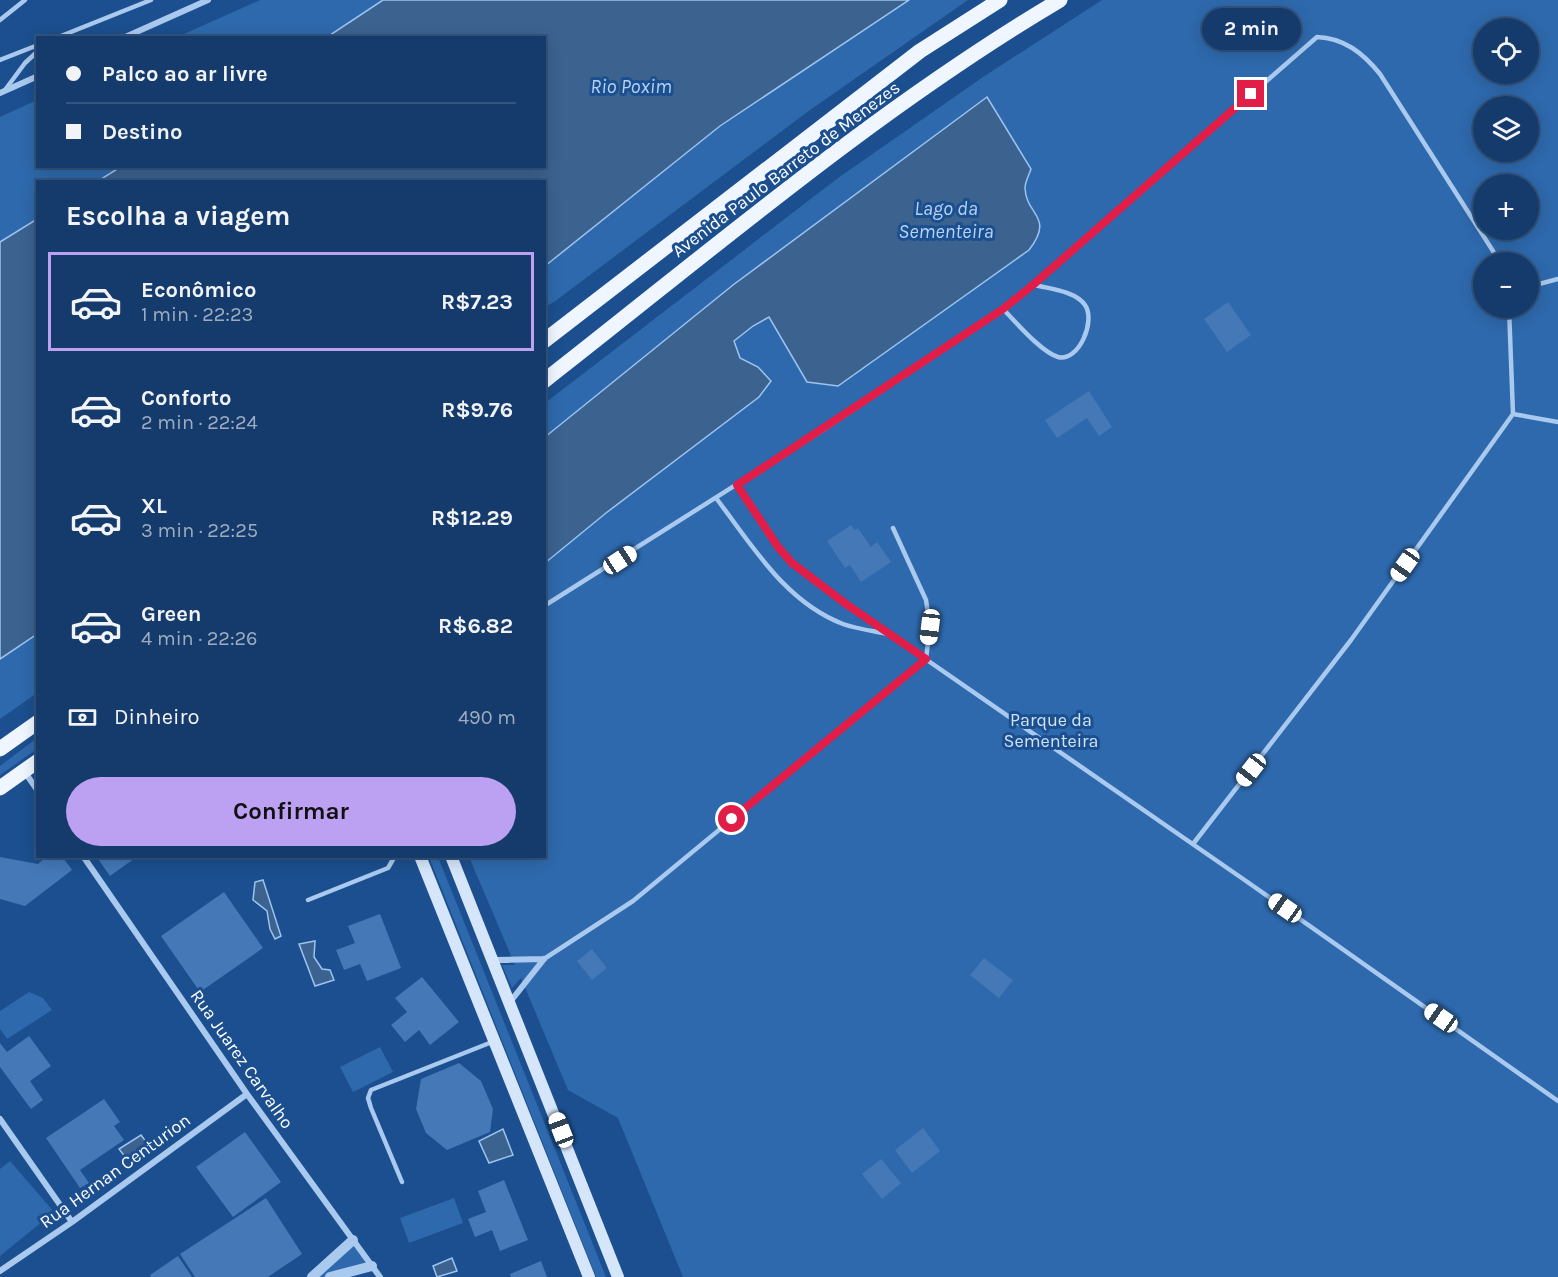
<!DOCTYPE html>
<html lang="pt">
<head>
<meta charset="utf-8">
<style>
  :root { --surface:#143b6b; --page:#1d4271; --text:#f1f3f6; --muted:#9dadc1; --line:#33557e; --accent:#bca0f2 }
  body { margin:0; font-family:Karla,sans-serif; background:var(--page); color:var(--text); height:100vh; display:flex; flex-direction:column; font-size:22px; white-space:nowrap }
  * { box-sizing:border-box; margin:0 }
  p { font-size:20px; color:var(--muted) }
  .icon { flex:none; width:33px; height:33px; fill:none; stroke:currentColor; stroke-width:2; stroke-linecap:round; stroke-linejoin:round }
  .map { position:relative; flex:1; overflow:hidden }
  .panel { position:absolute; left:36px; top:180px; width:510px; height:678px; display:flex; flex-direction:column; background:var(--surface); border-radius:0px; box-shadow:0 3px 15px #0003,0 0 0 2px var(--line) }
  .panel>* { flex:none }
  .hud { position:absolute; left:36px; top:36px; width:510px; height:132px; border-radius:0px; box-shadow:0 3px 15px #0003,0 0 0 2px var(--line); display:grid; align-content:center; height:132px; padding:0 30px; background:var(--surface) }
  .buttons { position:absolute; left:1473px; top:18px; display:grid; gap:12px }
  .buttons a { display:grid; place-items:center; width:66px; height:66px; border-radius:50%; background:var(--surface); box-shadow:0 3px 15px #0003,0 0 0 2px var(--line); font-size:30px }
  .end { position:absolute; width:27px; height:27px; margin:-14px; border:8px solid #e11d48; background:#fff; box-shadow:0 0 0 3px #fff }
  .from { border-radius:50% }
  .bubble { position:absolute; height:42px; border-radius:21px; background:var(--surface); box-shadow:0 3px 15px #0003,0 0 0 2px var(--line); font-size:20px; font-weight:700; line-height:42px; text-align:center }
  .car { position:absolute; width:18px; height:36px; margin:-18px -9px; border-radius:8px; box-shadow:0 0 4px 2px #0007; background:linear-gradient(#fff 24%,#345 0 40%,#fff 0 76%,#345 0 86%,#fff 0) }
  .hud b { display:flex; align-items:center; gap:21px; height:57px; font-size:22px }
  .hud b+b { border-top:2px solid var(--line) }
  .hud i { width:15px; height:15px; background:var(--text) }
  ul { padding:0; list-style:none }
  li { display:flex; align-items:center; gap:18px; height:99px; margin:0 12px 9px; padding:0 18px; border:3px solid transparent; border-radius:0px }
  li div { flex:1 }
  li b { display:block; font-size:22px }
  li em { font-style:normal; font-weight:700 }
  li.on { border-color:var(--accent) }
  li>.icon { width:54px; height:54px; stroke-width:1.5 }
  h2 { padding:0 30px; font-size:27px; line-height:72px }
  .pay { display:flex; align-items:center; gap:15px; height:66px; padding:0 30px; font-size:22px }
  .pay p { margin-inline-start:auto }
  .action { display:flex; gap:12px; margin-top:auto; padding:12px 30px }
  .action a { flex:1; height:69px; border-radius:36px; background:var(--accent); color:#111; font-size:24px; font-weight:700; line-height:69px; text-align:center }
  .map>svg:first-child { display:block }
  .green { fill:#2e69ad; fill-rule:evenodd }
  .water { fill:#3c6290; stroke:#9cc4f0; stroke-width:1.5 }
  .building { fill:#4478b7 }
  .lines { fill:none; stroke-linecap:round; stroke-linejoin:round }
  .service { stroke:#a9c9ee; stroke-width:4.5 }
  .minor { stroke:#a9c9ee; stroke-width:6 }
  .tertiary { stroke:#a9c9ee; stroke-width:10 }
  .secondary { stroke:#d6e6fa; stroke-width:12 }
  .primary { stroke:#f0f6ff; stroke-width:15 }
  .route { stroke:#e11d48; stroke-width:8 }
  .labels { text-anchor:middle; stroke-width:6; stroke-linejoin:round; paint-order:stroke }
  .street-label { font-size:18px; fill:#fff; stroke:#1b4f8f }
  .park-label { font-size:18px; fill:#cfe3fa; stroke:#1b4f8f }
  .water-label { font-size:20px; font-style:italic; fill:#b5d3f5; stroke:#1b4f8f }
</style>
</head>
<body>
<div class="map">
<svg width="1558" height="1277" viewBox="0 0 1558 1277">
  <rect width="100%" height="100%" fill="#1b4f8f"/>
  <path class="green" d="M260 0H383L327 37 175 38Z
    M909 0H968L810 110 554 302 545 307V266L720 126Z
    M1102 0H1558V1277H683L618 1118 568 1090 521 978 512 988 502 965H515L469 857 544 856 545 403 838 178 983 77ZM1484 28H1528V74H1484ZM1484 106H1528V152H1484ZM1484 184H1528V230H1484ZM1484 262H1528V308H1484Z
    M37 100 38 166 122 167 98 181 38 182 37 219 0 242V117Z
    M37 634V693L0 719V659Z
    M37 738V749L0 775V766Z
    M429 857H438L606 1277H596Z
    M29 992 43 998 52 1010 7 1039 0 1029V1011Z
    M380 1047 393 1072 353 1092 340 1067Z
    M10 1161 54 1212 0 1256V1169Z
    M454 1198 463 1223 409 1243 400 1218Z
    M353 1240 372 1266 331 1277H311Z"/>
  <path class="water" d="M383 0H909L720 126 545 266 544 182 98 181 122 166H544V38L327 37Z
    M987 97 1031 169C1029 175 1025 182 1025 188 1026 216 1055 216 1029 250L838 386 807 382 769 317 753 326 734 341 740 358 758 367 771 381 759 397 606 513 545 563V437L733 285Z
    M37 219V634L0 659V242Z
    M263 880 281 936 275 939 270 929 267 911 253 900 255 882Z
    M315 941 314 957 322 969 330 970 334 980 315 986 299 944Z
    M503 1129 513 1155 489 1163 479 1141Z
    M141 1135 147 1143 126 1158 119 1149Z
    M452 1258 457 1271 437 1277 433 1266Z"/>
  <path class="building" d="M1228 302 1251 335 1227 352 1204 319Z
    M1089 391 1112 427 1099 436 1087 418 1057 438 1045 420Z
    M851 525 855 530 858 528 871 547 877 542 891 562 861 582 850 565 845 568 827 541Z
    M47 856H62L72 870 25 906 0 899V857L38 864Z
    M96 856H138L110 876Z
    M224 892 263 948 200 992 161 936Z
    M380 914 401 968 367 981 360 964 344 970 336 950 355 943 348 926Z
    M592 949 607 968 592 980 577 961Z
    M984 958 1013 980 999 998 970 975Z
    M422 977 459 1022 430 1045 419 1030 405 1042 391 1025 407 1012 395 998Z
    M29 1036 51 1066 30 1081 43 1100 31 1109 0 1067V1043L7 1052Z
    M459 1063 481 1081 493 1109 490 1132 447 1150 426 1133 416 1109 421 1079Z
    M104 1099 120 1122 114 1126 124 1140 80 1170 89 1183 80 1188 46 1138Z
    M923 1128 940 1151 912 1173 895 1150Z
    M245 1132 281 1182 233 1217 196 1167Z
    M881 1159 901 1183 882 1199 862 1174Z
    M504 1180 528 1240 500 1251 492 1230 475 1237 468 1219 486 1212 478 1191Z
    M266 1198 302 1254 268 1277H195L180 1254Z
    M178 1256 192 1277H151L150 1275Z
    M541 1261 547 1277H511L510 1274Z"/>
  <g class="lines">
    <path class="service" d="M0 20 25 0
      M56 38 151 0
      M0 60 38 45
      M5 90 25 63 38 51
      M1528 287 1558 279
      M1003 309C1016 322 1041 352 1058 357 1079 362 1096 321 1085 305 1075 291 1050 289 1035 285
      M1513 414 1558 422
      M737 485 778 547 792 563 846 604 1246 881 1558 1101
      M716 498C752 545 785 602 843 624 857 629 873 631 888 634
      M544 606 826 428 976 328 1034 284 1317 37C1344 38 1363 53 1380 74L1493 251 1497 262
      M1193 844 1351 640 1513 414 1509 308
      M308 900 388 868 395 856
      M544 959 633 901 926 659 930 627 926 600 893 528
      M402 1182 371 1108 368 1098 371 1090 492 1042"/>
    <path class="minor" d="M123 38 208 0
      M0 93 38 76
      M24 771 38 791
      M83 856 247 1094 380 1277
      M493 960 544 959
      M510 1002 544 959
      M0 1119 72 1222
      M0 1271 72 1222 247 1094"/>
    <path class="tertiary" d="M312 1277 353 1240
      M330 1277 372 1266"/>
    <path class="secondary" d="M420 856 589 1277
      M451 856 618 1277"/>
    <path class="primary" d="M544 341 920 51 1000 0
      M544 381C712 250 876 109 1060 0
      M0 749 38 722
      M0 788 38 761"/>
  </g>
  <g class="lines">
    <path class="route" d="M732 819 926 659 846 604 792 563 778 547 737 485 1003 309 1034 284 1251 94"/>
  </g>
  <g class="labels">
    <g class="street-label">
      <text transform="translate(786 169) rotate(-37)" y="6">Avenida Paulo Barreto de Menezes</text>
      <text transform="translate(242 1059) rotate(55)" y="6">Rua Juarez Carvalho</text>
      <text transform="translate(115 1171) rotate(-36)" y="6">Rua Hernan Centurion</text>
    </g>
    <g class="park-label">
      <text x="1051" y="726">Parque da<tspan x="1051" dy="21">Sementeira</tspan></text>
    </g>
    <g class="water-label">
      <text x="631" y="93">Rio Poxim</text>
      <text x="946" y="215">Lago da<tspan x="946" dy="23">Sementeira</tspan></text>
    </g>
  </g>
</svg>
<div class="buttons">
<a><svg class="icon" aria-label="locate" viewBox="0 0 24 24"><circle cx="12" cy="12" r="6"/><path d="M12 2v4M12 18v4M2 12h4M18 12h4"/></svg></a>
<a><svg class="icon" aria-label="layers" viewBox="0 0 24 24"><path d="M12 4l9 5-9 5-9-5zM3 14l9 5 9-5"/></svg></a>
<a>+</a>
<a>−</a>
</div>
<i class="end from" style="left:732px;top:819px"></i>
<i class="end" style="left:1251px;top:94px"></i>
<div class="bubble" style="left:1202px;top:8px;width:99px">2 min</div>
<i class="car" style="left:620px;top:560px;rotate:57deg"></i>
<i class="car" style="left:1405px;top:565px;rotate:215deg"></i>
<i class="car" style="left:930px;top:627px;rotate:187deg"></i>
<i class="car" style="left:1251px;top:770px;rotate:218deg"></i>
<i class="car" style="left:1285px;top:908px;rotate:305deg"></i>
<i class="car" style="left:1441px;top:1018px;rotate:305deg"></i>
<i class="car" style="left:561px;top:1130px;rotate:339deg"></i>
<div class="hud">
<b><i class="from"></i>Palco ao ar livre</b>
<b><i></i>Destino</b>
</div>
<section class="panel">
<h2>Escolha a viagem</h2>
<ul>
<li class="on"><svg class="icon" aria-label="car" viewBox="0 0 24 24"><path d="M5 17H2v-5l4-1 3-4h7l3 4 3 1v5h-3M9 17h6M6 11h13"/><circle cx="7" cy="17" r="2"/><circle cx="17" cy="17" r="2"/></svg><div><b>Econômico</b><p>1 min · 22:23</p></div><em>R$7.23</em></li>
<li><svg class="icon" aria-label="car" viewBox="0 0 24 24"><path d="M5 17H2v-5l4-1 3-4h7l3 4 3 1v5h-3M9 17h6M6 11h13"/><circle cx="7" cy="17" r="2"/><circle cx="17" cy="17" r="2"/></svg><div><b>Conforto</b><p>2 min · 22:24</p></div><em>R$9.76</em></li>
<li><svg class="icon" aria-label="car" viewBox="0 0 24 24"><path d="M5 17H2v-5l4-1 3-4h7l3 4 3 1v5h-3M9 17h6M6 11h13"/><circle cx="7" cy="17" r="2"/><circle cx="17" cy="17" r="2"/></svg><div><b>XL</b><p>3 min · 22:25</p></div><em>R$12.29</em></li>
<li><svg class="icon" aria-label="car" viewBox="0 0 24 24"><path d="M5 17H2v-5l4-1 3-4h7l3 4 3 1v5h-3M9 17h6M6 11h13"/><circle cx="7" cy="17" r="2"/><circle cx="17" cy="17" r="2"/></svg><div><b>Green</b><p>4 min · 22:26</p></div><em>R$6.82</em></li>
</ul>
<div class="pay"><svg class="icon" aria-label="cash" viewBox="0 0 24 24"><path d="M3 7h18v10H3z"/><circle cx="12" cy="12" r="2"/></svg>Dinheiro<p>490 m</p></div>
<div class="action"><a>Confirmar</a></div>
</section>
</div>
</body>
</html>
